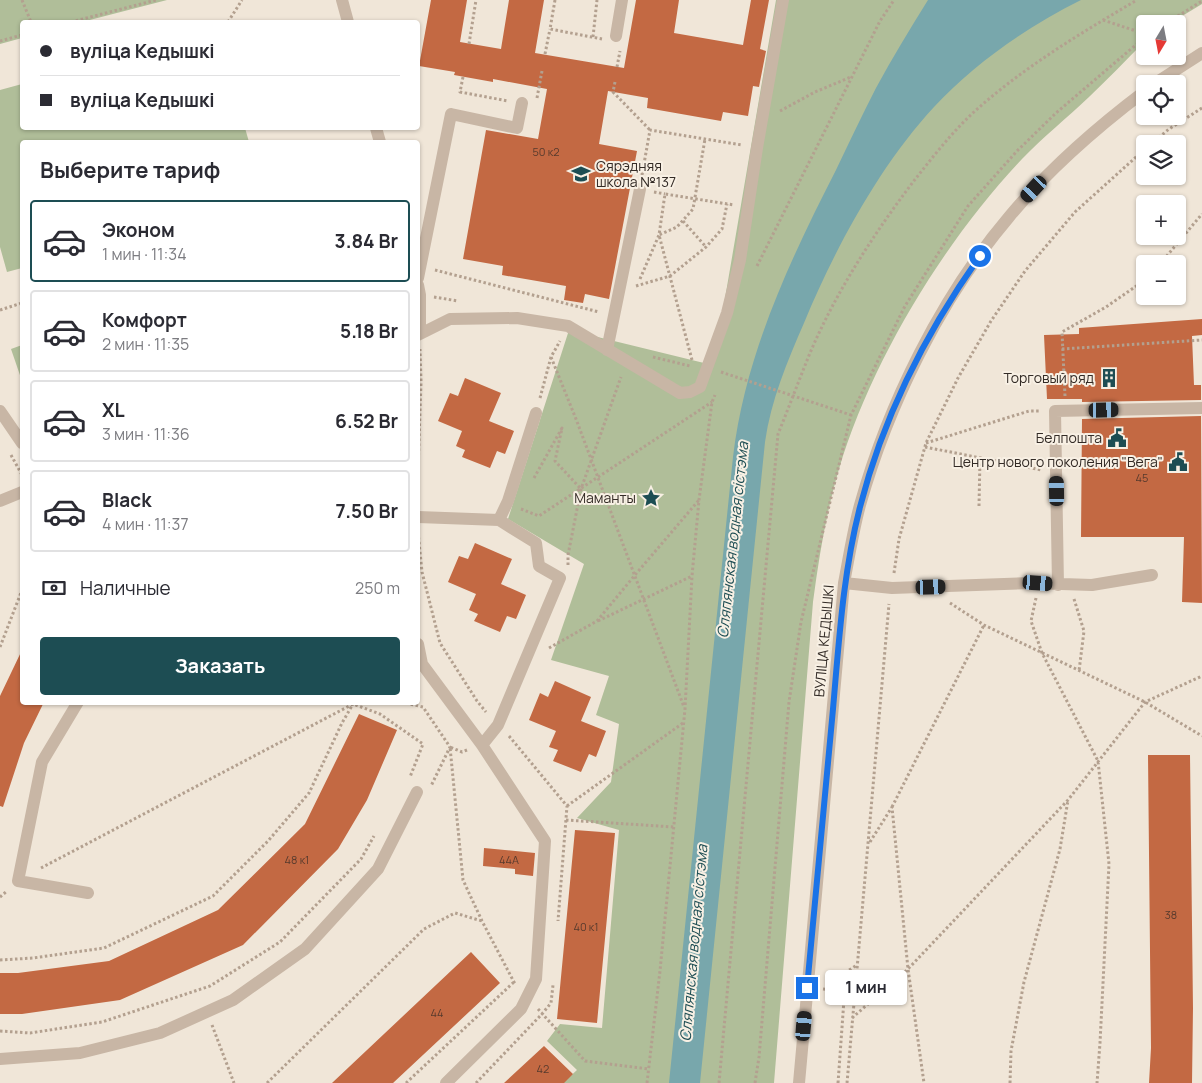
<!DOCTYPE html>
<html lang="ru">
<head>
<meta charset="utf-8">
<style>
  :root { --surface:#fff; --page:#f2f2f3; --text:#2b2b33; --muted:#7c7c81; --line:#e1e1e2; --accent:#1d4d53 }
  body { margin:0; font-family:Manrope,sans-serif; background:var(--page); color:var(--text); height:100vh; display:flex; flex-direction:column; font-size:19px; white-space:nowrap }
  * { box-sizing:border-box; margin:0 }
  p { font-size:16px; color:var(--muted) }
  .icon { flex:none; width:28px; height:28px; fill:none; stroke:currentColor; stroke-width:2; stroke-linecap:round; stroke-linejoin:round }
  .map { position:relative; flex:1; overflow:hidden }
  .details { position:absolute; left:20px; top:140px; width:400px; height:565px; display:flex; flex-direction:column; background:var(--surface); border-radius:5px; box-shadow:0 1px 4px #0004 }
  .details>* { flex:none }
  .hud { position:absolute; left:20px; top:20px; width:400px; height:110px; border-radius:5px; box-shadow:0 1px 4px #0004; display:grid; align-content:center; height:110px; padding:0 20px; background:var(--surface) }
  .needle { width:32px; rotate:190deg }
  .buttons { position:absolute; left:1136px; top:15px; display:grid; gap:10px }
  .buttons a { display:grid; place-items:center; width:50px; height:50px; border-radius:5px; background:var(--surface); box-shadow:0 1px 4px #0004; font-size:25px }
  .end { position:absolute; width:22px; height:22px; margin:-11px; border:6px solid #1a73e8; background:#fff; box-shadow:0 0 0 2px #fff }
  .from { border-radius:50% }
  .bubble { position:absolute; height:35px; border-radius:5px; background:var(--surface); box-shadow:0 1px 4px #0004; font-size:16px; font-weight:700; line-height:35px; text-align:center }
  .car { position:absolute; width:15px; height:30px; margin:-15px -8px; border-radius:6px; box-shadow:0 0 4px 1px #0007; background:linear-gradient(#222 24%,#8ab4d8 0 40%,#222 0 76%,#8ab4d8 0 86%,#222 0) }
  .hud b { display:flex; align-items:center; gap:18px; height:48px; font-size:19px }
  .hud b+b { border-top:1px solid var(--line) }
  .hud i { width:12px; height:12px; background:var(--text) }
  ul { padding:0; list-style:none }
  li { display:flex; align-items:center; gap:15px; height:82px; margin:0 10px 8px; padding:0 10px; border:2px solid var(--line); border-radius:5px }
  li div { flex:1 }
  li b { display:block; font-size:19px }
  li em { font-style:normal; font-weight:700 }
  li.selected { border-color:var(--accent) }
  li>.icon { width:45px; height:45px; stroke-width:1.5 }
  h2 { padding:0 20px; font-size:22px; line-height:60px }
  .pay { display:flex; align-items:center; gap:12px; height:55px; padding:0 20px; font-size:19px }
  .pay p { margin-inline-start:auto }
  .button { display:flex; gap:10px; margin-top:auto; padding:10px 20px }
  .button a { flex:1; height:58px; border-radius:5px; background:var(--accent); color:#fff; font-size:20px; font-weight:700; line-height:58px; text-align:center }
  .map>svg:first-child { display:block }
  .green { fill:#b0be99 }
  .water { fill:#78a7ac }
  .building { fill:#c36943 }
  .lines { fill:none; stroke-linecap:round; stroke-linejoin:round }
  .path { stroke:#b3a08f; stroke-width:3; stroke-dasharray:2.5 2.5; stroke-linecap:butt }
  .minor { stroke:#c8b6a5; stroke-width:12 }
  .route { stroke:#1a73e8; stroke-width:6 }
  .labels { text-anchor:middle; stroke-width:4; stroke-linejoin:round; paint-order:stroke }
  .number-label { font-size:11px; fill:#573a2d }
  .poi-label { font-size:14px; fill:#332b26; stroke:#f8f0e4; text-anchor:end }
  .street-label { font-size:14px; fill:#332b26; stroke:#f8f0e4 }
  .water-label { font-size:15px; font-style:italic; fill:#1d4d53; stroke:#f8f0e4 }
</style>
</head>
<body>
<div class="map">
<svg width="1202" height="1083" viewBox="0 0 1202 1083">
  <rect width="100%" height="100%" fill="#f0e6d8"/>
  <path class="green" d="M0 0H167L82 22H22V38L0 44Z
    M776 0H1202V4L1169 24H1145V41C1126 60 1108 79 1089 97 1067 118 1043 137 1022 159 945 240 871 361 839 469 826 513 819 557 813 602L774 1083H563L577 1070 547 1041 560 1024 602 1028 619 830 577 818 611 782 619 724 596 715 609 676 551 660 584 564 508 519 569 330 704 363 723 310Z
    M22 84V128H245L249 142H22V268L7 272 0 247V90Z
    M22 345V381L11 349Z"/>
  <path class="water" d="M928 0H1081C1027 27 975 63 934 107 880 165 834 250 804 323 787 362 771 400 765 442L700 1083H669L733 457C745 355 790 260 836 170 849 143 862 115 876 88 892 58 910 29 928 0Z"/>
  <path class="building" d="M431 0H467L460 42 501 49 509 0H544L535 53 624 68 636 0H679L674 33 743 45 751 0H769L760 49 766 51 759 87 753 86 748 116 723 112 721 121 647 108 648 98 608 91 599 144 637 151 609 299 585 294 583 303 564 300 566 286 502 275 503 266 463 259 486 130 538 139 547 89 493 79V82L454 75 455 72 419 66Z
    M1202 319V335L1192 336 1194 385H1201V400L1082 402V399H1047L1044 335 1079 334V328Z
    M465 378 501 393 489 421 514 431 505 454 497 451 490 468 462 457 465 450 456 446 462 431 438 421 450 393 458 396Z
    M1201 416 1202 603 1182 602 1184 537H1081L1082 419Z
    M475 543 512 559 501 584 526 595 516 619 507 616 500 632 474 621 478 614 469 610 476 594 448 582 459 556 468 559Z
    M22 650V702H44L24 743 3 807 0 806V696Z
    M555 681 591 697 581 721 606 731 596 757 589 754 581 772 553 761 558 750 549 747 556 731 529 720 540 693 548 697Z
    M359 714 397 730 367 800 338 849 243 945 120 1000 22 1014H0V973H18L109 961 218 910 305 824Z
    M1148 755H1190L1193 1008 1192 1083H1149L1151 1048Z
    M575 830 615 833 597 1023 557 1019Z
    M484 848 535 853 533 876 515 874V869L483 866Z
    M471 952 500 983 393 1083H332Z
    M544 1046 573 1074 564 1083H504Z"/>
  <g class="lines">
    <path class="path" d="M22 0 31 22
      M555 0 550 29 602 39
      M1103 20 1145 34
      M71 22 156 0
      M228 22 242 0
      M1165 24 1202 1
      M593 37 597 0
      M0 41 22 35
      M469 44 476 0
      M545 54 550 29
      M617 67 620 51
      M463 77 460 92 508 101
      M615 82 613 92 650 130
      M537 98 542 71
      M780 111 815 92 851 77
      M1151 144 1169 129 1202 108
      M642 175 650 130 742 145
      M654 192 665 194
      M683 221 706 247
      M1160 264 1202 214
      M757 266 880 21 894 0
      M435 270 599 312
      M640 279 659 235 665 194 734 205
      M636 286 670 276 706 247 722 229 727 204
      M434 297 458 301
      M0 310 22 303
      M1062 349 1202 340
      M551 357 576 419 684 707
      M653 357 690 366
      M692 360 659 235 677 227 693 209 705 139
      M721 372 851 415
      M1065 396 1062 332 1106 307 1145 280
      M540 398 551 357 560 341
      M926 443 1029 411H1040
      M925 447 1042 470
      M11 455 22 475
      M418 471 421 382 420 349
      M534 478 562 428 555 461 581 489
      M979 506 980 458
      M521 509 539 516 712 402
      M418 532 422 572 440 643 477 701 486 712
      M568 565V555L581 489 621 377
      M894 573 899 539 926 443 958 378 991 321 1025 271 1075 212 1145 149
      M1036 598 1031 621 1042 653 1098 761 1109 864 1100 1043 1097 1083
      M1074 599 1084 631 1079 671
      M950 603 984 625 1145 702 1202 736
      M598 621 692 576
      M0 647 22 590
      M549 648 597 621 635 575 699 500
      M401 702 423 707 450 747 431 786
      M509 736 567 806 558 921
      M467 750 462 752 450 747 463 880 482 921 515 984
      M567 806 683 723
      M892 807 984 625
      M566 820 674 827
      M870 842 892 807 908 969 924 1083
      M41 868 353 704 380 714 423 744 410 777
      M0 897 7 891
      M0 960 33 958 104 948 213 896 268 841 309 793 342 723 353 704 357 702
      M823 989 844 991
      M538 1009 585 1061 649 1069
      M852 1018 908 969 1068 800 1145 702 1202 676
      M212 1025 234 1083
      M0 1031 30 1033 102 1022 210 986 280 942 361 859 374 836
      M267 1083 424 929 455 913 482 921
      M406 1083 514 982
      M476 1083 542 1014 551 1003 553 985
      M647 1083 660 971 685 709 692 576 699 500 712 402 715 395
      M719 1083 778 434C789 407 799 380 810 353 836 292 873 235 913 182 932 158 952 132 975 111 1024 67 1081 33 1137 0
      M755 1083 759 1057 789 702 801 622 851 415 905 306 968 206 1017 151 1056 113 1145 37
      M838 1083 846 972 857 965
      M847 1083 889 604
      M1010 1083 1011 1051 1024 982 1060 849 1068 800"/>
    <path class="minor" d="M342 0 348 22
      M616 36 622 0
      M1154 84 1202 53
      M376 128 380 142
      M418 278 451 114 517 128 522 103
      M418 285 420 295V334
      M418 335 450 319 517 318 568 326 680 393 690 392 700 387 727 313 740 260 757 148 783 0
      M607 350 640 189
      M0 411 22 443
      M0 501 22 492
      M418 517 499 520 508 501 536 413
      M844 583 892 588 1031 583 1092 585 1152 575
      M1058 585 1055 411 1202 408
      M418 644 422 664 482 745 545 841 536 979 521 1009 446 1083
      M78 702 42 762 18 881 88 893
      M482 745 498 725 560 578 539 566 536 543 499 520
      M0 1059 80 1053 160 1033 233 1000 305 949 378 869 417 792
      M799 1083 844 583C849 557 853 531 860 505 888 405 941 297 1009 217 1048 170 1096 128 1145 91"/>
  </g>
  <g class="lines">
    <path class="route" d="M807 988C815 895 824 802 833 709 839 641 843 573 860 507 883 417 927 331 980 256"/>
  </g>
  <defs>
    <g id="school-bare" transform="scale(1.5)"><path d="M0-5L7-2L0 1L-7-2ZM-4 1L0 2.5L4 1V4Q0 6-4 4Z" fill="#1d4d53" stroke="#f8f0e4" stroke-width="2.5" paint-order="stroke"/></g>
    <g id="building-bare" transform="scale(1.5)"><path d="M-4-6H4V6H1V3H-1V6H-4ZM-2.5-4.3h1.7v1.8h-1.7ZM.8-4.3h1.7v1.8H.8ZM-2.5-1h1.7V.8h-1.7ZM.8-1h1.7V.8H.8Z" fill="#1d4d53" stroke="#f8f0e4" stroke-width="2.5" paint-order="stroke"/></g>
    <g id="civic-bare" transform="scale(1.5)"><path d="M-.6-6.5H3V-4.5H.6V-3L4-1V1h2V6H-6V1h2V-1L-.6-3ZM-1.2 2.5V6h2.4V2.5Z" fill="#1d4d53" stroke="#f8f0e4" stroke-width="2.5" paint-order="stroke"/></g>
    <g id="sight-bare" transform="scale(1.5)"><path d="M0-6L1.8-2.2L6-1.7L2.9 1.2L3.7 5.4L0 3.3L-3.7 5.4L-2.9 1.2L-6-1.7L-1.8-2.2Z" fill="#1d4d53" stroke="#f8f0e4" stroke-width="2.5" paint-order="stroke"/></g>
  </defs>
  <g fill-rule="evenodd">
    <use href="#school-bare" x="581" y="174"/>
    <use href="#building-bare" x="1109" y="378"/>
    <use href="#civic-bare" x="1117" y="438"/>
    <use href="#civic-bare" x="1178" y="462"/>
    <use href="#sight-bare" x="651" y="498"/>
  </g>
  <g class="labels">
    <g class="number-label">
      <text x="546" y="156">50 к2</text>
      <text x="1142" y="482">45</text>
      <text x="297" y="864">48 к1</text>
      <text x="509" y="864">44А</text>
      <text x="1171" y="919">38</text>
      <text x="586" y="931">40 к1</text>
      <text x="437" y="1017">44</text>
      <text x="543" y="1073">42</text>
    </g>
    <g class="poi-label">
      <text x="596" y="171" text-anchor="start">Сярэдняя<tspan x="596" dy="16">школа №137</tspan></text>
      <text x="1094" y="383">Торговый ряд</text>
      <text x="1102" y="443">Белпошта</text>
      <text x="1163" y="467">Центр нового поколения "Вега"</text>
      <text x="636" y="503">Маманты</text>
    </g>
    <g class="street-label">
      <text transform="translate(824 641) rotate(-85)" y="5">ВУЛІЦА КЕДЫШКІ</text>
    </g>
    <g class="water-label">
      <text transform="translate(733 540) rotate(-84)" y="5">Сляпянская водная сістэма</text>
      <text transform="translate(694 943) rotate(-85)" y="5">Сляпянская водная сістэма</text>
    </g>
  </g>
</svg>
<div class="buttons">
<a><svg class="needle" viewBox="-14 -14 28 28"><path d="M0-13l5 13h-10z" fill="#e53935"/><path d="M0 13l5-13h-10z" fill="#7c7c81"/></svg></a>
<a><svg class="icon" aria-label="locate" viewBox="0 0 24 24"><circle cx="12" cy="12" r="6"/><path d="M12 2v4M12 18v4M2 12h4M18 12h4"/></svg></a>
<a><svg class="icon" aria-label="layers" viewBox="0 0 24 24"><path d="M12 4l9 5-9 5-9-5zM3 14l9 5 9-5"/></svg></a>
<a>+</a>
<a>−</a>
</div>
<i class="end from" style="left:980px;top:256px"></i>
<i class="end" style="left:807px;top:988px"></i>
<div class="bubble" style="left:825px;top:970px;width:82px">1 мин</div>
<i class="car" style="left:1034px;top:189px;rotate:223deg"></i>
<i class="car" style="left:1104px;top:410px;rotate:89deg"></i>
<i class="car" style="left:1057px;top:491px;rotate:359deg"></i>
<i class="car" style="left:1038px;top:583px;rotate:94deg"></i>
<i class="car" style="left:931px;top:587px;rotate:88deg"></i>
<i class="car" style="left:804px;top:1026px;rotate:5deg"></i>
<div class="hud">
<b><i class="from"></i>вуліца Кедышкі</b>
<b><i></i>вуліца Кедышкі</b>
</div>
<section class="details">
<h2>Выберите тариф</h2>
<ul>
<li class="selected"><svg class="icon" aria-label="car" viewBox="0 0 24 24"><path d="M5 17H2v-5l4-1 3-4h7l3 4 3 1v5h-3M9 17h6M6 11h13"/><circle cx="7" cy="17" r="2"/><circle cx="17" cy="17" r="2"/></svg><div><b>Эконом</b><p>1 мин · 11:34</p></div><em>3.84 Br</em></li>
<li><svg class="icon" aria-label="car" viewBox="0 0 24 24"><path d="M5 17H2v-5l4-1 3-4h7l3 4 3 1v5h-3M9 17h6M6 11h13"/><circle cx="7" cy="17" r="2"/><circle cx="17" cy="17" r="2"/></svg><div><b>Комфорт</b><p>2 мин · 11:35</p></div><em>5.18 Br</em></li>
<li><svg class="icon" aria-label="car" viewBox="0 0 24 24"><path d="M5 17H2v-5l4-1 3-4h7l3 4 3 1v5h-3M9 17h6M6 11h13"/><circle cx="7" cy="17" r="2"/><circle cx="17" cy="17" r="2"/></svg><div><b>XL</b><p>3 мин · 11:36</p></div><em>6.52 Br</em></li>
<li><svg class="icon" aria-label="car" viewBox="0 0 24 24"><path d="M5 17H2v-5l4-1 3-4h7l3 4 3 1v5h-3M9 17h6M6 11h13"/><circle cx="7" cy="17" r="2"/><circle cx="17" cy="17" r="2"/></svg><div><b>Black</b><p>4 мин · 11:37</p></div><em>7.50 Br</em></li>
</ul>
<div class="pay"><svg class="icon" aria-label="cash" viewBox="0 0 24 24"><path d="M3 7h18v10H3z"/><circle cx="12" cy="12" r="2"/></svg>Наличные<p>250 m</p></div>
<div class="button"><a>Заказать</a></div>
</section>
</div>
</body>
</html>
